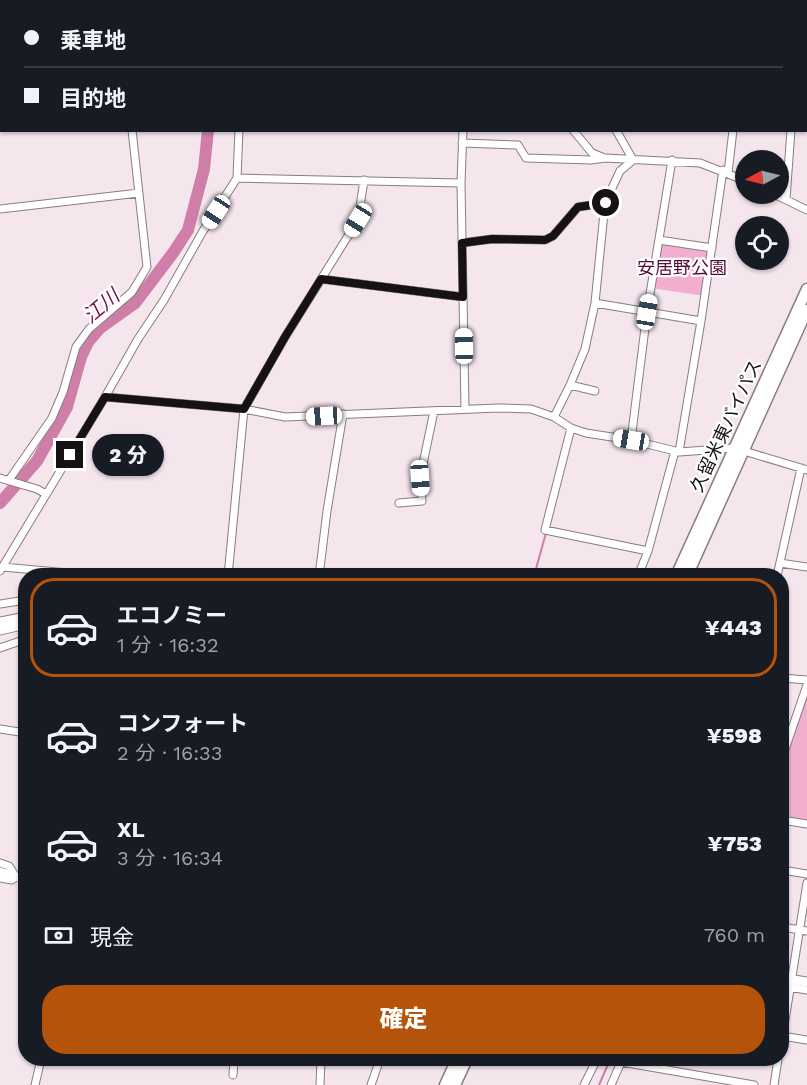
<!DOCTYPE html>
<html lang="ja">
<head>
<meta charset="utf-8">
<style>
  :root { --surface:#171b24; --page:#242831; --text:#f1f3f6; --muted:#9ea1a6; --line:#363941; --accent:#b45309 }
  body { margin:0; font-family:"Work Sans","Noto Sans JP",sans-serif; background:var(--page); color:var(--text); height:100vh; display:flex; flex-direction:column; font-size:22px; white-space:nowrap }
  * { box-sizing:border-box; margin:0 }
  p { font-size:20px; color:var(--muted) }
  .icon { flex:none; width:33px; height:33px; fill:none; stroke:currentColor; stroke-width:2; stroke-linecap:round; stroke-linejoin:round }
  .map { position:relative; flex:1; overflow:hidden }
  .drawer { position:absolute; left:18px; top:568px; width:771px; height:498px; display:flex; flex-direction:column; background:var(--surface); border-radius:24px; box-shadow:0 2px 4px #0004 }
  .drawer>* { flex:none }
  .top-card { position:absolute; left:0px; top:0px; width:807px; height:132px; box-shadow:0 2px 4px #0004; display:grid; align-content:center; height:132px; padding:0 24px; background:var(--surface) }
  .needle { width:39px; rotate:263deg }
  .controls { position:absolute; left:735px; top:150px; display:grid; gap:12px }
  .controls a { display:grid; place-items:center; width:54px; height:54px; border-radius:50%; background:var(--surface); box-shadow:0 2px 4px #0004; font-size:30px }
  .end { position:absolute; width:27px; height:27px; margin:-14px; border:8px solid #161114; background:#fff; box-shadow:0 0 0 3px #fff }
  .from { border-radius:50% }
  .bubble { position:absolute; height:42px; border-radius:21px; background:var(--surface); box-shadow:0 2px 4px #0004; font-size:20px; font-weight:800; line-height:42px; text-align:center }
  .car { position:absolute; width:18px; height:36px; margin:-18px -9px; border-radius:8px; box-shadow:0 0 4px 2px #0007; background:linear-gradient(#fff 24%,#345 0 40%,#fff 0 76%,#345 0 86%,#fff 0) }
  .top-card b { display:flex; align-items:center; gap:21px; height:57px; font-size:22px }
  .top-card b+b { border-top:2px solid var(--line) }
  .top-card i { width:15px; height:15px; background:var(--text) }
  ul { padding:10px 0 0; list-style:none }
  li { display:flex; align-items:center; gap:18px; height:99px; margin:0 12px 9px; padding:0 12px; border:3px solid transparent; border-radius:24px }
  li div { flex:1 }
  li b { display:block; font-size:22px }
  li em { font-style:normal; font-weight:800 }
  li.current { border-color:var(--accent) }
  li>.icon { width:54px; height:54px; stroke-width:1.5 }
  .pay { display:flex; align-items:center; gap:15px; height:66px; padding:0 24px; font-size:22px }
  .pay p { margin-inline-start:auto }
  .action { display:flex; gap:12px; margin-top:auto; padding:12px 24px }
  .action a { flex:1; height:69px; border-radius:24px; background:var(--accent); color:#fff; font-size:24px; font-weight:800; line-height:69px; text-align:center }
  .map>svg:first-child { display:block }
  .green { fill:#f1aecf }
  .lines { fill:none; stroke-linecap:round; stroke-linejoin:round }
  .stream { stroke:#cf7ea7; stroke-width:2 }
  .river { stroke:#cf7ea7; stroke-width:12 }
  .minor-casing { stroke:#897c82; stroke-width:9 }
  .major-casing { stroke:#897c82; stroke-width:11 }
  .highway-casing { stroke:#897c82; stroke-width:13 }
  .minor { stroke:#fff; stroke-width:7 }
  .major { stroke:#fff; stroke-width:9 }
  .highway { stroke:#fff; stroke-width:10 }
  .route { stroke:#161114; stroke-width:8 }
  .labels { text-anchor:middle; stroke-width:4.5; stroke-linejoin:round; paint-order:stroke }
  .park-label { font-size:18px; fill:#550b39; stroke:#fff }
  .street-label { font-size:18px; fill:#161114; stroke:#fff }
  .water-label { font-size:20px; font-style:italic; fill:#72104d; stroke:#fff }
</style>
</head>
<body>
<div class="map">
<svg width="807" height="1085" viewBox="0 0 807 1085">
  <rect width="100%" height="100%" fill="#f5e6ed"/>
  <path class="green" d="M659 240 712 248 705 296 651 288Z
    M807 686V823L782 819V769Z"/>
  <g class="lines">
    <path class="stream" d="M448 0 450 2
      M534 576 546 533
      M599 1085 609 1062"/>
    <path class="river" d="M207 2V0
      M0 503 37 461 67 407 81 357 88 342 100 328 135 303 173 253 188 230 204 169 208 130"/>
    <g class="minor-casing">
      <path id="minor" d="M117 0V2
        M443 0 444 2
        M755 0V2
        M245 2V0
        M468 2V0
        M806 59H807
        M463 130 461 183 465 409
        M573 130 592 153 602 157
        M616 130 633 160
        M462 143 518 145 526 158 591 160 605 158 700 163 746 181
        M728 173 733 130
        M237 178 461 183
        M774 194 807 210
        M786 199 791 130
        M0 209 139 193
        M659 240 712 248
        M462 243 492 239 545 240 553 236 578 207 605 203
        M321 279 463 297
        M595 303 701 321
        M570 385 595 391
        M105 397 244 409 285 417 498 408 531 409 554 417 571 428 586 433 631 440 679 452 734 448 807 470
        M554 417 570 385 585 349 595 303 605 203 620 171 633 160
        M571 428 545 530 648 551
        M631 440 647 312 672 160
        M679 452 701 321 723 170
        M0 478 37 489 46 494
        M9 480 52 418 63 392 76 347 89 329 132 292 147 267 132 130
        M399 503 422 501 420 478 434 411
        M780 563 807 567
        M3 567 100 576
        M0 571 105 397 138 339 164 300 203 231 237 178 239 130
        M228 576 244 409 285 337 358 220 364 180
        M319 576 327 511 343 414
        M638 576 648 551 675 451
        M777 576 801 468
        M0 604 26 600
        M0 648 26 639
        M782 678 807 680
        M0 729 26 733
        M782 758 807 685
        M782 820 807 824
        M0 863 9 866 16 877 12 880 0 878
        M782 870 807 874
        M0 871 26 879
        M782 927 807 931
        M782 986 807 990
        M782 1036 807 1040
        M782 1039 807 883
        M604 1059 754 1085
        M233 1075 234 1059
        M35 1085 41 1059
        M320 1085 321 1059
        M371 1085 380 1059
        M584 1085 597 1059
        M611 1085 622 1060
        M774 1085 778 1059"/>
    </g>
    <g class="major-casing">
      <path id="major" d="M0 622 26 617
        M0 630 26 624
        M782 978 807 982"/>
    </g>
    <g class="highway-casing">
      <path id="highway" d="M676 576 807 289
        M687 576 807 310
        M445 1085 457 1059
        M455 1085 467 1059"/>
    </g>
    <use href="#minor" class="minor"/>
    <use href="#major" class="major"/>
    <use href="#highway" class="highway"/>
  </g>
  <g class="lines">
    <path class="route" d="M70 455 105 397 244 409 285 337 321 279 463 297 462 243 492 239 545 240 553 236 578 207 606 203"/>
  </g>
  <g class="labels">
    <g class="park-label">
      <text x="682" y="274">安居野公園</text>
    </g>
    <g class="street-label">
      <text transform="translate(726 426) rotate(-65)" y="6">久留米東バイパス</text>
    </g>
    <g class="water-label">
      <text transform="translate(101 306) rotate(-40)" y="7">江川</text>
    </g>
  </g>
</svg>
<div class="controls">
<a><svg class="needle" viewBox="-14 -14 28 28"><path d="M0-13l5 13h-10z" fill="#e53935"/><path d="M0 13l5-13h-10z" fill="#9ea1a6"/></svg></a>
<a><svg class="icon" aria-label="locate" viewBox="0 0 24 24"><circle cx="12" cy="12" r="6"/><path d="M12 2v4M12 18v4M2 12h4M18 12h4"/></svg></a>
</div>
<i class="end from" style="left:606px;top:203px"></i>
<i class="end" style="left:70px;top:455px"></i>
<div class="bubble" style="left:92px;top:434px;width:72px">2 分</div>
<i class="car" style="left:216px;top:212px;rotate:213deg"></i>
<i class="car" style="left:358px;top:220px;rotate:212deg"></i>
<i class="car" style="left:647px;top:312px;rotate:9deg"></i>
<i class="car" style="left:464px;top:346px;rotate:359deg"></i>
<i class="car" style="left:324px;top:416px;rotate:267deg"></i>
<i class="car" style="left:631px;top:440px;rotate:279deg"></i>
<i class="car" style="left:420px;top:478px;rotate:176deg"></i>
<div class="top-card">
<b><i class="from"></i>乗車地</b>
<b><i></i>目的地</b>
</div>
<section class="drawer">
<ul>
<li class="current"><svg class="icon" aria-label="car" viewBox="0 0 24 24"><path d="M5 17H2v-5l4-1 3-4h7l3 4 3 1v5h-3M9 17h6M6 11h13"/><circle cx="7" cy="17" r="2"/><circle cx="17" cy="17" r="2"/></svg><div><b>エコノミー</b><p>1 分 · 16:32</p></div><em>¥443</em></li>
<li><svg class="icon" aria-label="car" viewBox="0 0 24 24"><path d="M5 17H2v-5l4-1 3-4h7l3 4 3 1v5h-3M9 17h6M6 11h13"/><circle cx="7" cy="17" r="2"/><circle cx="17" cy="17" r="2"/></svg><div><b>コンフォート</b><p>2 分 · 16:33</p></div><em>¥598</em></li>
<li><svg class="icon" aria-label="car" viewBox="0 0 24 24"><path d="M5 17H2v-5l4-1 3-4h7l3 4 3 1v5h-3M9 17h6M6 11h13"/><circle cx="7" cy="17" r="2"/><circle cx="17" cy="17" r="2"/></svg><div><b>XL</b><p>3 分 · 16:34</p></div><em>¥753</em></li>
</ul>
<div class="pay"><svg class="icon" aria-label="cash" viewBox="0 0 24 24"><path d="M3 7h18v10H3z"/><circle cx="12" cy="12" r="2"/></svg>現金<p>760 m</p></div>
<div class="action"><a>確定</a></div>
</section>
</div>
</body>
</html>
